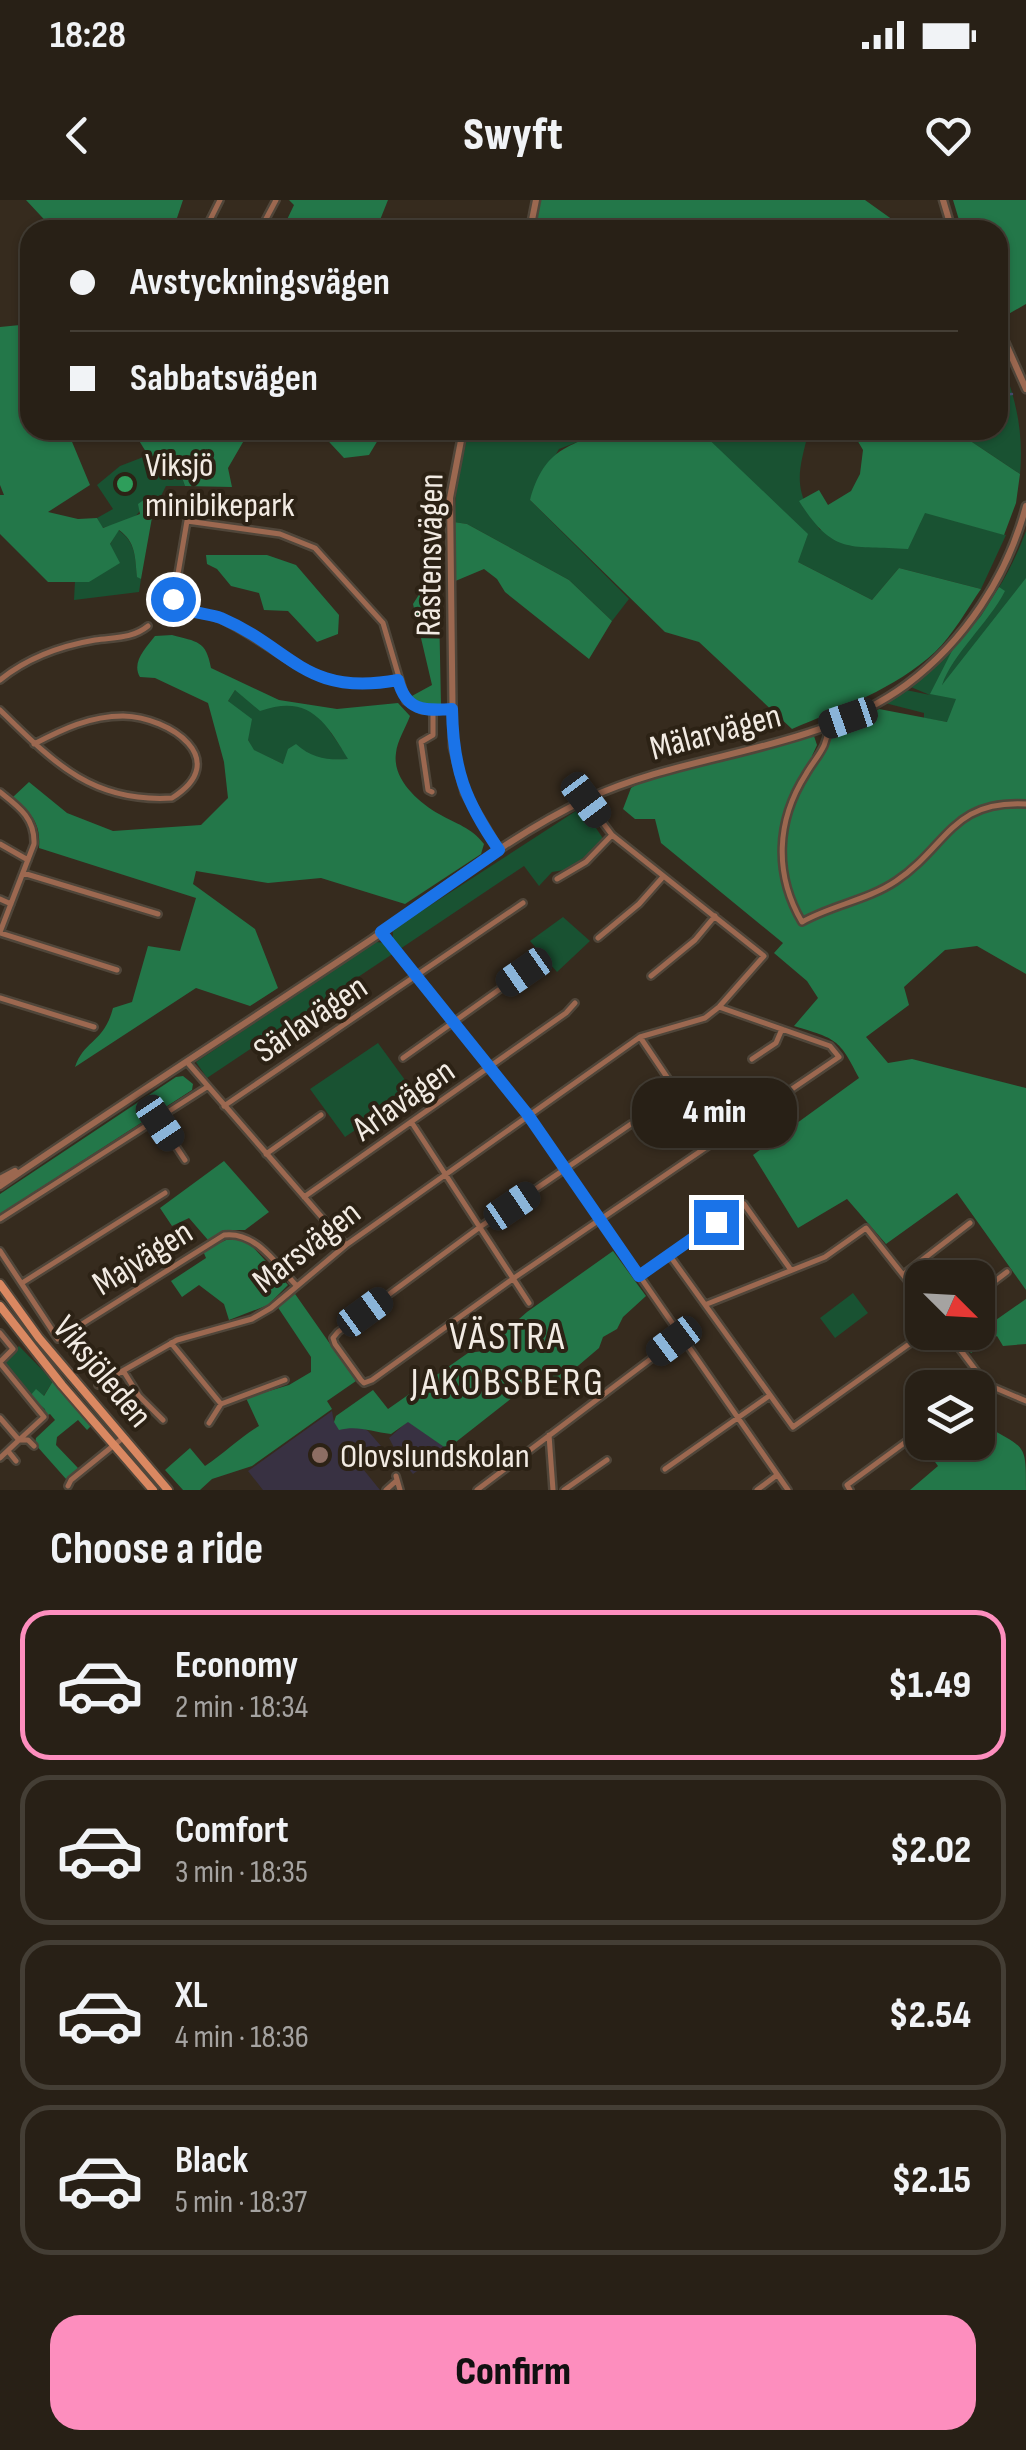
<!DOCTYPE html>
<html lang="en">
<head>
<meta charset="utf-8">
<style>
  :root { --surface:#282016; --page:#342d23; --text:#f1f3f6; --muted:#a5a3a1; --line:#443e35; --accent:#fd8ebe }
  body { margin:0; font-family:"Sofia Sans Condensed",sans-serif; background:var(--page); color:var(--text); height:100vh; display:flex; flex-direction:column; font-size:38px; white-space:nowrap }
  * { box-sizing:border-box; margin:0 }
  p { font-size:32px; color:var(--muted) }
  .icon { flex:none; width:55px; height:55px; fill:none; stroke:currentColor; stroke-width:2; stroke-linecap:round; stroke-linejoin:round }
  .map { position:relative; height:1290px; overflow:hidden }
  .drawer { display:flex; flex-direction:column; background:var(--surface); flex:1 }
  .drawer>* { flex:none }
  .hud { position:absolute; left:20px; top:20px; width:988px; height:220px; border-radius:30px; box-shadow:0 2px 8px #0004,0 0 0 2px var(--line); display:grid; align-content:center; height:220px; padding:0 50px; background:var(--surface) }
  .needle { width:65px; rotate:114deg }
  .tools { position:absolute; left:905px; top:1060px; display:grid; gap:20px }
  .tools a { display:grid; place-items:center; width:90px; height:90px; border-radius:20px; background:var(--surface); box-shadow:0 2px 8px #0004,0 0 0 2px var(--line); font-size:50px }
  .end { position:absolute; width:45px; height:45px; margin:-22px; border:12px solid #1a73e8; background:#fff; box-shadow:0 0 0 5px #fff }
  .from { border-radius:50% }
  .bubble { position:absolute; height:70px; border-radius:30px; background:var(--surface); box-shadow:0 2px 8px #0004,0 0 0 2px var(--line); font-size:32px; font-weight:800; line-height:70px; text-align:center }
  .car { position:absolute; width:30px; height:60px; margin:-30px -15px; border-radius:12px; box-shadow:0 0 8px 2px #0007; background:linear-gradient(#222 24%,#8ab4d8 0 40%,#222 0 76%,#8ab4d8 0 86%,#222 0) }
  .hud b { display:flex; align-items:center; gap:35px; height:95px; font-size:38px }
  .hud b+b { border-top:2px solid var(--line) }
  .hud i { width:25px; height:25px; background:var(--text) }
  ul { padding:0; list-style:none }
  li { display:flex; align-items:center; gap:30px; height:150px; margin:0 20px 15px; padding:0 30px; border:5px solid var(--line); border-radius:30px }
  li div { flex:1 }
  li b { display:block; font-size:38px }
  li em { font-style:normal; font-weight:800 }
  li.selected { border-color:var(--accent) }
  li>.icon { width:90px; height:90px; stroke-width:1.5 }
  h2 { padding:0 50px; font-size:45px; line-height:120px }
  .cta { display:flex; gap:20px; margin-top:auto; padding:20px 50px }
  .cta a { flex:1; height:115px; border-radius:30px; background:var(--accent); color:#111; font-size:40px; font-weight:800; line-height:115px; text-align:center }
  .status { display:flex; justify-content:space-between; align-items:center; height:70px; padding:0 50px; background:var(--surface); direction:ltr }
  .status svg { height:28px; fill:currentColor }
  header { display:flex; justify-content:space-between; align-items:center; height:130px; padding:0 50px; background:var(--surface); font-size:45px; font-weight:800 }
  .map>svg:first-child { display:block }
  .education { fill:#383142 }
  .green { fill:#195232 }
  .forest { fill:#237749; fill-rule:evenodd }
  .lines { fill:none; stroke-linecap:round; stroke-linejoin:round }
  .stream { stroke:#494d72; stroke-width:2.5 }
  .minor-casing { stroke:#50463a; stroke-width:10 }
  .tertiary-casing { stroke:#50463a; stroke-width:11 }
  .secondary-casing { stroke:#50463a; stroke-width:12 }
  .minor { stroke:#9c6850; stroke-width:5 }
  .tertiary { stroke:#9c6850; stroke-width:6 }
  .secondary { stroke:#da8861; stroke-width:8 }
  .route { stroke:#1a73e8; stroke-width:12 }
  .leisure-dot { fill:#2e9e5b; stroke:#2c2215; stroke-width:4 }
  .education-dot { fill:#8d6e63; stroke:#2c2215; stroke-width:4 }
  .labels { text-anchor:middle; stroke-width:8; stroke-linejoin:round; paint-order:stroke }
  .poi-label { font-size:35px; fill:#f2ebe3; stroke:#2c2215; text-anchor:start }
  .street-label { font-size:35px; fill:#f2ebe3; stroke:#2c2215 }
  .quarter-label { font-size:40px; letter-spacing:2.5px; fill:#f2ebe3; stroke:#2c2215 }
</style>
</head>
<body>
<div class="status"><b>18:28</b><svg viewBox="0 0 49 12"><path d="M0 12V9h3v3zM5 12V6h3v6zM10 12V3h3v9zM15 12V0h3v12zM26 1h20v11H26zM47 4h2v5h-2z"/></svg></div>
<header><svg class="icon" aria-label="back" viewBox="0 0 24 24"><path d="M15 5l-7 7 7 7"/></svg>Swyft<svg class="icon" aria-label="heart" viewBox="0 0 24 24"><path d="M12 20l-8-8c-3-5 5-10 8-4 3-6 11-1 8 4z"/></svg></header>
<div class="map">
<svg width="1026" height="1290" viewBox="0 0 1026 1290">
  <rect width="100%" height="100%" fill="#362b1e"/>
  <path class="education" d="M332 1211 334 1222 357 1225 368 1231 381 1246 359 1264 380 1290H263L248 1271Z
    M408 1221 447 1249 413 1274 400 1259 389 1238Z"/>
  <path class="green" d="M998 154C1015 194 1024 230 1020 274L954 230H998Z
    M469 230H609L559 249 530 300 629 399 612 421 569 380 467 324 454 322 457 283Z
    M699 230H809C797 277 793 288 820 330L924 312 1006 335 981 389 899 368 872 400 798 362Z
    M146 256 156 268 180 272 185 286H166L153 312 145 300C137 323 124 322 102 328L97 318 113 309 97 285 120 266Z
    M118 330C136 342 135 357 137 376L141 379 139 392 74 400 75 381 89 382Z
    M1026 331V555L947 522 924 518V513L885 503 906 490 930 495 906 485C964 438 999 403 1026 331Z
    M235 490 278 505H298L318 514 349 559 324 560 308 554 283 564 253 550 228 501Z
    M582 607 604 640 570 669 552 672 539 686 524 666 400 749 393 740V731L400 725Z
    M563 717 590 741 557 772 530 741Z
    M376 742 385 743 394 753 207 878 196 862Z
    M378 843 413 891 345 937 310 889Z
    M853 1093 868 1113 835 1138 820 1118Z
    M19 1146 53 1181 43 1197 47 1211 45 1215 1 1163Z"/>
  <path class="forest" d="M26 0H183L173 30H54Z
    M289 0H388L376 30H282L294 5Z
    M539 0H865L907 30H537Z
    M953 0H1026V104L1005 116 998 102V30H962Z
    M30 124V230H74L70 237 90 285 48 312 78 319 97 318 103 328 140 314 138 304 145 299 153 312 141 379 137 377C135 357 136 342 119 330L110 344 120 363 89 382H48L0 334V295H4L0 285V127Z
    M139 230H250L228 268 232 287 185 286 180 272 156 268 138 239Z
    M318 230H384L369 255 344 258Z
    M609 230H699L808 334 798 362 872 400 899 368 981 389C967 409 953 435 935 452 895 489 841 508 792 529L699 442 665 432 530 300C544 251 564 247 609 230Z
    M839 230H954L1020 274 1016 303 1004 335 925 313 908 349C849 345 834 356 799 301L819 290 828 305 851 291 860 274 863 250 856 238Z
    M454 322 467 324 569 380 612 421 589 459 505 392 497 379 484 369 453 382Z
    M206 355H267L296 365 339 415 338 434 317 442 288 411 264 410 259 393 231 386 217 369 207 364Z
    M1026 378V774L977 746 945 750 904 787 909 805 866 837 888 863 912 859 1026 888V1090L957 993 886 1044 847 999 798 1028 753 955 859 878C839 838 836 839 794 826L818 798 807 781 774 753 783 743 661 643 655 619H635L623 609 631 588 645 579 813 533 817 545 812 556 823 554 831 535 879 509 947 522 956 499 930 494 955 445 981 416 999 387 1005 391C988 424 953 453 942 485Z
    M425 385 439 407 441 505 416 502 410 497 432 485 413 404Z
    M172 435C197 442 206 440 211 468L279 500 337 509 398 503 410 516C406 527 397 541 396 553 392 579 418 602 439 614 456 624 471 627 484 644L481 654 405 704 321 678 268 683 196 671 193 684 255 729 278 788 250 806 196 788 75 867C84 840 104 843 113 808L132 802 148 746 180 751 196 698 39 648C41 622 31 614 13 597L29 582 67 613 113 631 201 625 228 598 224 562 208 503 155 478 140 477C131 462 146 448 155 436ZM235 490 260 511C309 494 325 521 348 559 327 560 313 559 296 544L288 549 283 564 254 550 248 540 252 519 228 501Z
    M183 876 193 884 192 890 0 1014V994L176 877Z
    M224 961 269 1012 245 1030H224L208 1040 189 1018 172 1026 160 1008Z
    M240 1039 251 1045 288 1085 268 1105 229 1120 224 1104 199 1085 182 1097 171 1081 206 1058 203 1051 226 1040Z
    M613 1051 646 1096 623 1117 617 1129 603 1137 599 1148 559 1182 536 1179 447 1249 408 1222 391 1234C372 1232 358 1225 339 1230L334 1222 336 1216 373 1190 388 1209 468 1153 483 1151 527 1112Z
    M293 1091 356 1181 327 1201 332 1209 252 1266 212 1279 200 1290H183L165 1270 190 1248 205 1266C225 1253 239 1238 259 1226L246 1198 289 1185 311 1172V1157L277 1106Z
    M1026 1099V1144L1003 1146 997 1136 971 1153 963 1143Z
    M53 1181 92 1225 87 1230 78 1220 57 1237 56 1245 78 1268 66 1279 35 1244 36 1238 55 1220 50 1214 46 1216 45 1209 30 1196 36 1189 44 1196Z
    M988 1227C1026 1249 1026 1244 1026 1290H910L938 1266 916 1236 922 1232V1242L944 1243 956 1253 969 1243 978 1242V1236Z"/>
  <g class="lines">
    <path class="stream" d="M998 195 1012 194"/>
    <g class="minor-casing">
      <path id="minor" d="M401 28 403 30
        M205 30 220 0
        M260 30 276 0
        M0 480C27 458 60 446 95 440 114 437 132 439 148 426
        M398 480C315 496 291 455 225 421 208 412 188 414 173 403L187 321 280 334 315 348 383 423 406 501 422 510 452 509
        M0 510C53 562 92 603 172 598 233 560 170 517 123 516 90 516 63 529 34 544
        M827 526C830 545 815 558 806 574 776 621 774 674 802 722 832 705 868 700 896 681 948 646 951 600 1026 604
        M0 592C19 607 35 618 34 644L0 732
        M432 592 428 590 421 542 433 535V511
        M0 644 28 660
        M23 673 158 714
        M557 679 586 662 612 635
        M0 699 11 704
        M381 732 528 915 788 1290
        M0 733 117 770
        M598 738 639 704 662 678
        M651 776 695 740 715 716
        M0 798 94 827
        M640 837 712 944
        M403 858 531 767
        M752 859 776 843 782 829
        M187 862 346 1045
        M224 906 523 703
        M158 919 185 960
        M412 923 529 1103
        M631 924 480 1027 338 1132 333 1138 335 1144 361 1180 364 1183 372 1180 514 1078 839 857 830 846 719 807
        M266 954 321 915
        M304 997 566 813 575 803
        M0 1019 207 887
        M0 1051 58 1139 224 1035C256 1031 276 1064 296 1085
        M670 1056 793 1227 926 1132
        M904 1074 970 1023
        M639 1076 744 1004 791 1070
        M22 1083 165 993
        M978 1094 1007 1072
        M707 1104 825 1057 866 1028 922 1099
        M947 1132 986 1184
        M0 1133 13 1149 0 1162
        M171 1143 221 1204
        M0 1163 44 1217 19 1240H28L34 1246
        M124 1172 139 1196 163 1220
        M986 1184 1026 1201
        M98 1185 177 1140 252 1119 271 1108 346 1045 640 837 705 818 719 807 764 756 612 635 586 600
        M978 1190 986 1184
        M0 1218 19 1240 0 1258
        M209 1223 221 1204 285 1180
        M549 1235 553 1290
        M8 1251 16 1261
        M665 1269 769 1196
        M396 1276 400 1290
        M68 1286 71 1280 124 1237
        M386 1290 396 1281
        M477 1290 680 1137
        M564 1290 607 1260
        M757 1290 777 1275
        M850 1290 847 1285 922 1230"/>
    </g>
    <g class="tertiary-casing">
      <path id="tertiary" d="M943 0 952 30
        M530 30 536 0
        M998 126 1026 189
        M463 230 450 298 453 547 465 593 499 650
        M0 979 15 971
        M0 986C123 902 248 822 372 739 442 691 510 635 587 599 689 551 813 553 906 485 965 441 1007 377 1026 306"/>
    </g>
    <g class="secondary-casing">
      <path id="secondary" d="M0 1084 39 1138 168 1290
        M0 1106 62 1185 153 1290"/>
    </g>
    <use href="#minor" class="minor"/>
    <use href="#tertiary" class="tertiary"/>
    <use href="#secondary" class="secondary"/>
  </g>
  <g class="lines">
    <path class="route" d="M173 399C181 414 205 412 221 418 293 449 304 497 398 480 406 511 424 511 452 509 453 569 465 601 499 650L381 732 528 915 639 1076 716 1022"/>
  </g>
  <circle class="leisure-dot" cx="125" cy="284" r="10"/>
  <circle class="education-dot" cx="320" cy="1255" r="10"/>
  <g class="labels">
    <g class="poi-label">
      <text x="145" y="276">Viksjö<tspan x="145" dy="40">minibikepark</tspan></text>
      <text x="340" y="1267">Olovslundskolan</text>
    </g>
    <g class="street-label">
      <text transform="translate(429 355) rotate(-89)" y="12">Råstensvägen</text>
      <text transform="translate(715 531) rotate(-15)" y="12">Mälarvägen</text>
      <text transform="translate(310 818) rotate(-34)" y="12">Särlavägen</text>
      <text transform="translate(403 899) rotate(-35)" y="12">Arlavägen</text>
      <text transform="translate(306 1046) rotate(-38)" y="12">Marsvägen</text>
      <text transform="translate(142 1057) rotate(-32)" y="12">Majvägen</text>
      <text transform="translate(103 1171) rotate(50)" y="12">Viksjöleden</text>
    </g>
    <g class="quarter-label">
      <text x="508" y="1149">VÄSTRA<tspan x="508" dy="46">JAKOBSBERG</tspan></text>
    </g>
  </g>
</svg>
<div class="tools">
<a><svg class="needle" viewBox="-14 -14 28 28"><path d="M0-13l5 13h-10z" fill="#e53935"/><path d="M0 13l5-13h-10z" fill="#a5a3a1"/></svg></a>
<a><svg class="icon" aria-label="layers" viewBox="0 0 24 24"><path d="M12 4l9 5-9 5-9-5zM3 14l9 5 9-5"/></svg></a>
</div>
<i class="end from" style="left:173px;top:399px"></i>
<i class="end" style="left:716px;top:1022px"></i>
<div class="bubble" style="left:632px;top:878px;width:165px">4 min</div>
<i class="car" style="left:848px;top:518px;rotate:251deg"></i>
<i class="car" style="left:586px;top:600px;rotate:143deg"></i>
<i class="car" style="left:524px;top:772px;rotate:235deg"></i>
<i class="car" style="left:160px;top:923px;rotate:146deg"></i>
<i class="car" style="left:512px;top:1006px;rotate:56deg"></i>
<i class="car" style="left:365px;top:1112px;rotate:54deg"></i>
<i class="car" style="left:674px;top:1141px;rotate:233deg"></i>
<div class="hud">
<b><i class="from"></i>Avstyckningsvägen</b>
<b><i></i>Sabbatsvägen</b>
</div>
</div>
<section class="drawer">
<h2>Choose a ride</h2>
<ul>
<li class="selected"><svg class="icon" aria-label="car" viewBox="0 0 24 24"><path d="M5 17H2v-5l4-1 3-4h7l3 4 3 1v5h-3M9 17h6M6 11h13"/><circle cx="7" cy="17" r="2"/><circle cx="17" cy="17" r="2"/></svg><div><b>Economy</b><p>2 min · 18:34</p></div><em>$1.49</em></li>
<li><svg class="icon" aria-label="car" viewBox="0 0 24 24"><path d="M5 17H2v-5l4-1 3-4h7l3 4 3 1v5h-3M9 17h6M6 11h13"/><circle cx="7" cy="17" r="2"/><circle cx="17" cy="17" r="2"/></svg><div><b>Comfort</b><p>3 min · 18:35</p></div><em>$2.02</em></li>
<li><svg class="icon" aria-label="car" viewBox="0 0 24 24"><path d="M5 17H2v-5l4-1 3-4h7l3 4 3 1v5h-3M9 17h6M6 11h13"/><circle cx="7" cy="17" r="2"/><circle cx="17" cy="17" r="2"/></svg><div><b>XL</b><p>4 min · 18:36</p></div><em>$2.54</em></li>
<li><svg class="icon" aria-label="car" viewBox="0 0 24 24"><path d="M5 17H2v-5l4-1 3-4h7l3 4 3 1v5h-3M9 17h6M6 11h13"/><circle cx="7" cy="17" r="2"/><circle cx="17" cy="17" r="2"/></svg><div><b>Black</b><p>5 min · 18:37</p></div><em>$2.15</em></li>
</ul>
<div class="cta"><a>Confirm</a></div>
</section>
</body>
</html>
